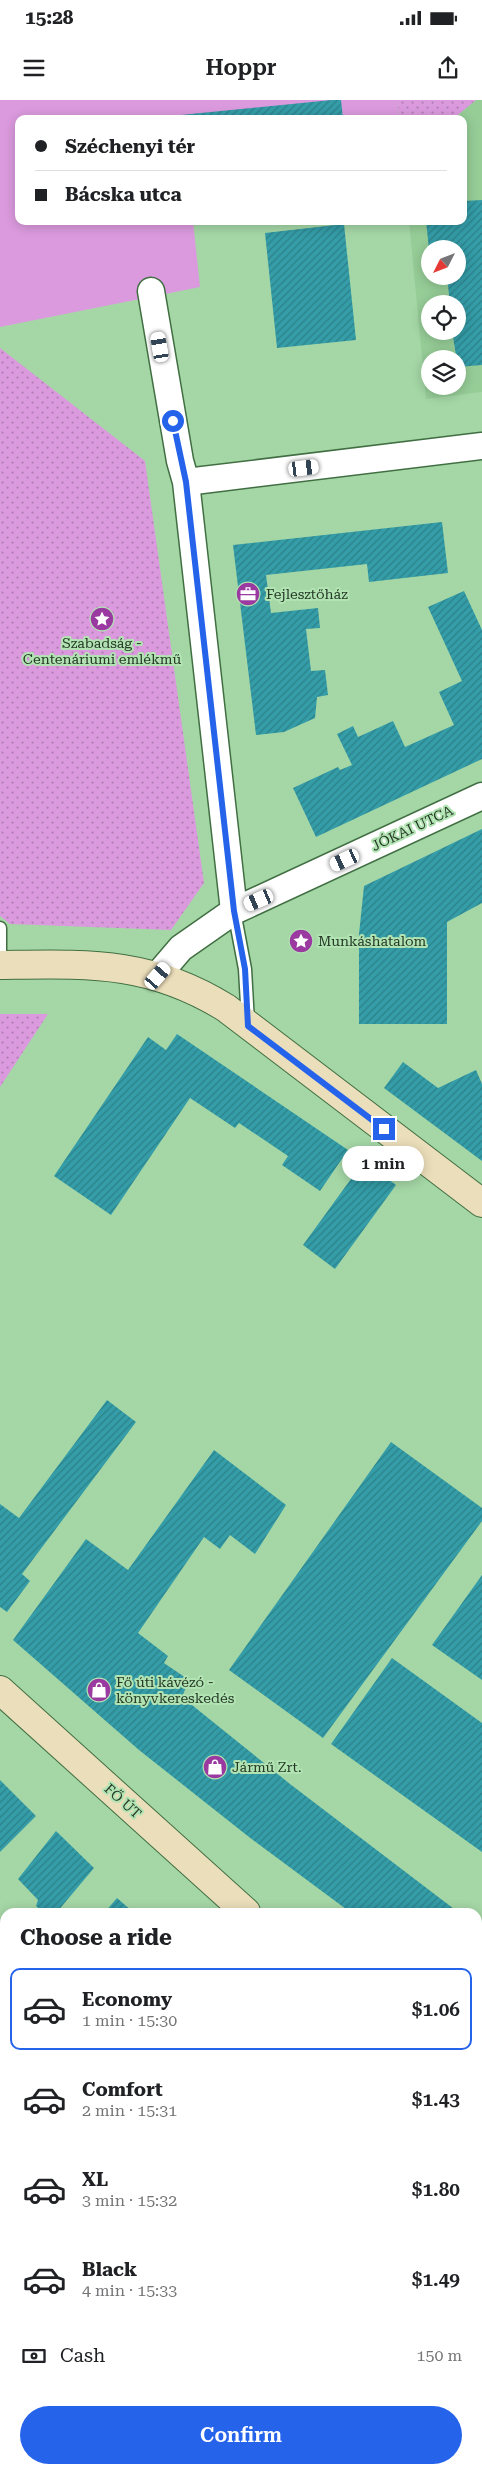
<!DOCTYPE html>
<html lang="en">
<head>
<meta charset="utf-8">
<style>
  :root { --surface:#fff; --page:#f6f6f6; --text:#202124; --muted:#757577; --line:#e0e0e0; --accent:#2563eb }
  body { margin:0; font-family:"Roboto Serif",serif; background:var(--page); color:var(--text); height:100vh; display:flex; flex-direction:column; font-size:19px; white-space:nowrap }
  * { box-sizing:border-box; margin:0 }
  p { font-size:16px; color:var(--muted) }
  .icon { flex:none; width:28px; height:28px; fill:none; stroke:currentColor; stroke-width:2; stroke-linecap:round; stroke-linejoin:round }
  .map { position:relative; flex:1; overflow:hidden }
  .sheet { position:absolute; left:0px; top:1808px; width:482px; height:566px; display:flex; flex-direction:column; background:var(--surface); border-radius:15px 15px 0 0; box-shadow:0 2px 12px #0003 }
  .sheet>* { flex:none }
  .guide { position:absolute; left:15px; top:15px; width:452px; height:110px; border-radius:10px; box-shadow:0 2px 12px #0003; display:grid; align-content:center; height:110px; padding:0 20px; background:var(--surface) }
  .needle { width:32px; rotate:228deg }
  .tools { position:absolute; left:421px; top:140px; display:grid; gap:10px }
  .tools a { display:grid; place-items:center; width:45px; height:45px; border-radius:50%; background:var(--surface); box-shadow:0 2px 12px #0003; font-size:25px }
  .end { position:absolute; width:22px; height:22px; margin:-11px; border:6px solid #2563eb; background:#fff; box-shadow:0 0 0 2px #fff }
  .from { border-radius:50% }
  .bubble { position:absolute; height:35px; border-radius:18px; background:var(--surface); box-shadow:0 2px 12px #0003; font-size:16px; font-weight:600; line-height:35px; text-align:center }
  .car { position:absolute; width:15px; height:30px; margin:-15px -8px; border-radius:6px; box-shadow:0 0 4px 1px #0007; background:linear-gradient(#fff 24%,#345 0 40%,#fff 0 76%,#345 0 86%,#fff 0) }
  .guide b { display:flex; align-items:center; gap:18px; height:48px; font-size:19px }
  .guide b+b { border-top:1px solid var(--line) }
  .guide i { width:12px; height:12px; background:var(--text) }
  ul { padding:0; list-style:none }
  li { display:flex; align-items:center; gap:15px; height:82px; margin:0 10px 8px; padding:0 10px; border:2px solid transparent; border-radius:10px }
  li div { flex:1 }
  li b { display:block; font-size:19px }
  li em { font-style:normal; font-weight:600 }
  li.on { border-color:var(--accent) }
  li>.icon { width:45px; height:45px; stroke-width:1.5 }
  h2 { padding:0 20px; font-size:22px; line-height:60px }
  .pay { display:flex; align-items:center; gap:12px; height:55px; padding:0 20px; font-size:19px }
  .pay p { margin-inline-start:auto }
  .primary-button { display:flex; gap:10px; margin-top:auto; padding:10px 20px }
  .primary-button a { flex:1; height:58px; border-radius:30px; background:var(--accent); color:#fff; font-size:20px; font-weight:600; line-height:58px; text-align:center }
  .status { display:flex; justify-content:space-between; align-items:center; height:35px; padding:0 25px; background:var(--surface); direction:ltr }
  .status svg { height:14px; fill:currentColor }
  header { display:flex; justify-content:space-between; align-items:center; height:65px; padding:0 20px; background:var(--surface); font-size:22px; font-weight:600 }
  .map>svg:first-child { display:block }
  .built { fill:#96cd97; fill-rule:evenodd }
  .grass { fill:url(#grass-dots) }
  .garden { fill:#db9ade }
  .building { fill:url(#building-hatch) }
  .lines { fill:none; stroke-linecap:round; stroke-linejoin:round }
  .lane-casing { stroke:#416f43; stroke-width:15 }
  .street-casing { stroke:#416f43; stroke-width:29 }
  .secondary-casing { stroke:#416f43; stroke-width:30 }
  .lane { stroke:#fff; stroke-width:12 }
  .street { stroke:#fff; stroke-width:26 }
  .secondary { stroke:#ebdeba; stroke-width:28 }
  .route { stroke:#2563eb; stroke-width:6 }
  .labels { text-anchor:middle; stroke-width:4; stroke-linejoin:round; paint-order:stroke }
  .poi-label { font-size:14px; fill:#263a27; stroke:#b2e4b3; text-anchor:start }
  .street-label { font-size:14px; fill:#263a27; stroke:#b2e4b3 }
</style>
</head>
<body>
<div class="status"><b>15:28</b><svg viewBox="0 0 49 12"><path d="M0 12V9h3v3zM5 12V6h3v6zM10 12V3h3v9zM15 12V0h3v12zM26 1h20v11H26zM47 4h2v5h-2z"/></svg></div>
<header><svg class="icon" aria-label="menu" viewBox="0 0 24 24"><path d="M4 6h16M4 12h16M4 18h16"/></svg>Hoppr<svg class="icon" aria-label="share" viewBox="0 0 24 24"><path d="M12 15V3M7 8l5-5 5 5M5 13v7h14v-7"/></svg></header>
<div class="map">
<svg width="482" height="2373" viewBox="0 0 482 2373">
  <defs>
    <pattern id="grass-dots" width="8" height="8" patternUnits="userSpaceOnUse" patternTransform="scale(1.25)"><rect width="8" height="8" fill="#db9ade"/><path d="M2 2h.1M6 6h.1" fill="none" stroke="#b17fb4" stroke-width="1.8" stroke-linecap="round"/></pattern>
    <pattern id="building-hatch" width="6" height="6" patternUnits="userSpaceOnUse" patternTransform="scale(1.25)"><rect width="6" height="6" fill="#349da8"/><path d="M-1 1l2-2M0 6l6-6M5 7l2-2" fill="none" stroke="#2c8189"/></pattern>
  </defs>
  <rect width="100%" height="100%" fill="#a5d7a6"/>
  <path class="built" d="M476 0H482V292L426 299 409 121H464V19H453ZM430 149H458V176H430ZM430 204H458V231H430ZM430 259H458V286H430Z"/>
  <path class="grass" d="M397 0H476L453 19H399Z
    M0 248 145 361 204 783 171 830 10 824 0 816Z
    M0 914H48L0 987Z"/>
  <path class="garden" d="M0 0H397L399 19H19V121H193L200 187 0 227Z"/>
  <path class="building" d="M332 0H341L343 19H181V15Z
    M482 100V265L458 267 452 231H458V204H450L447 176H458V149H429L426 121H464V101Z
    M344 124 356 240 277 248 265 133Z
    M442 422 448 473 369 482 367 464 266 475 271 513 318 508 320 528 306 529 311 571 325 570 328 595 317 597 315 618 284 632 256 635 233 445Z
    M464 491 482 530V659L316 737 293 688 338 667 340 670 352 665 337 634 353 626 358 637 393 621 405 647 454 625 439 592 462 581 428 507Z
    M482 729V803L447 822V924H359V834L364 786Z
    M177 934 348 1050 320 1091 282 1065 288 1056 239 1023 235 1028 190 998 111 1115 54 1076 148 937 166 950Z
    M403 962 438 988 476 970 482 984V1061L384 988Z
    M364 1061 396 1085 335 1169 303 1145Z
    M107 1300 136 1322 22 1474 30 1481 7 1512 0 1507V1404L19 1418Z
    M391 1342 482 1408V1421L323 1638 229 1570Z
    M214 1350 286 1405 255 1454 230 1435 220 1449 204 1437 138 1533 168 1556 164 1563 189 1580 182 1597 290 1684 458 1812H350L249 1737 139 1650 13 1540 86 1439 128 1470Z
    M482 1475V1580L432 1545Z
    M392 1558 482 1623V1752L331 1644Z
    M0 1680 36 1716 0 1752Z
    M56 1731 94 1768 57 1812H43L36 1806 38 1800 18 1779Z
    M117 1798 133 1812H105Z
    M478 1827 482 1831V1911L478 1907Z
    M0 2055H2L4 2118H0Z
    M478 2068 482 2070V2136L478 2134Z
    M478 2285H482V2373H477Z
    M0 2324H5V2369H14V2373H0Z
    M83 2369H107V2373H83Z
    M206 2369H246V2373H206Z
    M356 2369H385V2373H356Z
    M401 2369H433V2373H401Z"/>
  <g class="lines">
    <g class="lane-casing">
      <path id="lane" d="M234 811 245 869 248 922
        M0 828V865
        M0 1847 5 1851"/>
    </g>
    <g class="street-casing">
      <path id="street" d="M151 191 180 361 186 382 234 811 181 848 157 876
        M186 382 482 346
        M234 811 482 696
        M0 2024H5"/>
    </g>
    <g class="secondary-casing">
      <path id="secondary" d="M0 865C87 864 149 860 226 908L482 1103
        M0 1590 246 1812
        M478 1987 482 1989"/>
    </g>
    <use href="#lane" class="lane"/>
    <use href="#street" class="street"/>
    <use href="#secondary" class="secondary"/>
  </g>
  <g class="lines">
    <path class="route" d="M173 321 186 382 234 811 245 869 248 926 384 1029"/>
  </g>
  <defs>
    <g id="office-disc" transform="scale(1.25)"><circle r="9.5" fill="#9a39a0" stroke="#b2e4b3"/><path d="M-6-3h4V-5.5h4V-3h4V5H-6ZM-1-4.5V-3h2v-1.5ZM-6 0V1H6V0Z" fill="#fff"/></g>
    <g id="sight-disc" transform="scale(1.25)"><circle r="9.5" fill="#9a39a0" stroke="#b2e4b3"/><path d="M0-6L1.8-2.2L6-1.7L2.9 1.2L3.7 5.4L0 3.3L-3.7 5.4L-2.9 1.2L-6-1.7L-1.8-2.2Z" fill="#fff"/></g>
    <g id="shop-disc" transform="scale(1.25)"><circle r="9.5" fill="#9a39a0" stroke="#b2e4b3"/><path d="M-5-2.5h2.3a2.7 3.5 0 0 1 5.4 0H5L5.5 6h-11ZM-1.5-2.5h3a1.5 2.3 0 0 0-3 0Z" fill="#fff"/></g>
  </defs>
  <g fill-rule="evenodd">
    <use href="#office-disc" x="248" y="494"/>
    <use href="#sight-disc" x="102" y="519"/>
    <use href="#sight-disc" x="301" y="841"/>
    <use href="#shop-disc" x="99" y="1590"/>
    <use href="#shop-disc" x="215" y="1667"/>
  </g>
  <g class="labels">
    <g class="poi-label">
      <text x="266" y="499">Fejlesztőház</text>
      <text x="102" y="548" text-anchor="middle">Szabadság -<tspan x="102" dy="16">Centenáriumi emlékmű</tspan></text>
      <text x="318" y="846">Munkáshatalom</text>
      <text x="116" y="1587">Fő úti kávézó -<tspan x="116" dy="16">könyvkereskedés</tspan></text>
      <text x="232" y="1672">Jármű Zrt.</text>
    </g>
    <g class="street-label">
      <text transform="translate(412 728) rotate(-25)" y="5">JÓKAI UTCA</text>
      <text transform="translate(123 1701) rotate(42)" y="5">FŐ ÚT</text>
    </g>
  </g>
</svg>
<div class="tools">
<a><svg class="needle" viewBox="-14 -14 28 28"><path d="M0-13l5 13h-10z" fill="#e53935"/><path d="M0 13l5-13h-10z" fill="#757577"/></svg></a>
<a><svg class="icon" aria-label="locate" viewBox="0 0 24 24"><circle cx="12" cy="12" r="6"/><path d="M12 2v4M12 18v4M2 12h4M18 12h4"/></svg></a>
<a><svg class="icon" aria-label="layers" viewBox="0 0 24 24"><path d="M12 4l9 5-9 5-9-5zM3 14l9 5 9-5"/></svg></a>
</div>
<i class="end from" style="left:173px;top:321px"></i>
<i class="end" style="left:384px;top:1029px"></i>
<div class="bubble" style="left:342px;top:1046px;width:82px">1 min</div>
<i class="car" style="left:160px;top:247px;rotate:350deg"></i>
<i class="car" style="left:304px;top:368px;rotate:83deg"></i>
<i class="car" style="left:345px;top:760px;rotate:245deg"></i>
<i class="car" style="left:259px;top:800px;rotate:247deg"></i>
<i class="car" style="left:158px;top:876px;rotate:41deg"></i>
<div class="guide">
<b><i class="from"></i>Széchenyi tér</b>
<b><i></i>Bácska utca</b>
</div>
<section class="sheet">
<h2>Choose a ride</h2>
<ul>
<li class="on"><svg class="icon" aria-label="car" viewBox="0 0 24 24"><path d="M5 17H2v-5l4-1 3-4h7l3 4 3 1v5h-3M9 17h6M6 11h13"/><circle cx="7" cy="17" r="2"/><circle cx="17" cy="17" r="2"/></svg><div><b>Economy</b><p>1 min · 15:30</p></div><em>$1.06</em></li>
<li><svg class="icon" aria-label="car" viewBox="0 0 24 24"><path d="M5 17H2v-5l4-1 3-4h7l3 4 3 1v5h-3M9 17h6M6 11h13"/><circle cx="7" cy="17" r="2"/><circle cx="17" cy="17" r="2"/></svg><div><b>Comfort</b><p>2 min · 15:31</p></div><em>$1.43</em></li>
<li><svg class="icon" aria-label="car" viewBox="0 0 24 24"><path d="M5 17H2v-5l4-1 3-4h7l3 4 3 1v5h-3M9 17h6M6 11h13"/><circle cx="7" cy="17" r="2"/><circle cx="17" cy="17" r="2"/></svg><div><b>XL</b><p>3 min · 15:32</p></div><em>$1.80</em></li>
<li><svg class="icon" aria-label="car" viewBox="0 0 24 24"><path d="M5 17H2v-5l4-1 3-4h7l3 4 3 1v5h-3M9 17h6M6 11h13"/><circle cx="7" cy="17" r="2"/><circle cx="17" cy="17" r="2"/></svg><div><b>Black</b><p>4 min · 15:33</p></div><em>$1.49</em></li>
</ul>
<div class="pay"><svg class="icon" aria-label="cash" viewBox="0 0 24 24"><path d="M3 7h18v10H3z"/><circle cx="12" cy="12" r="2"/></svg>Cash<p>150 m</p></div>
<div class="primary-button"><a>Confirm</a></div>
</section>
</div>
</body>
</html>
